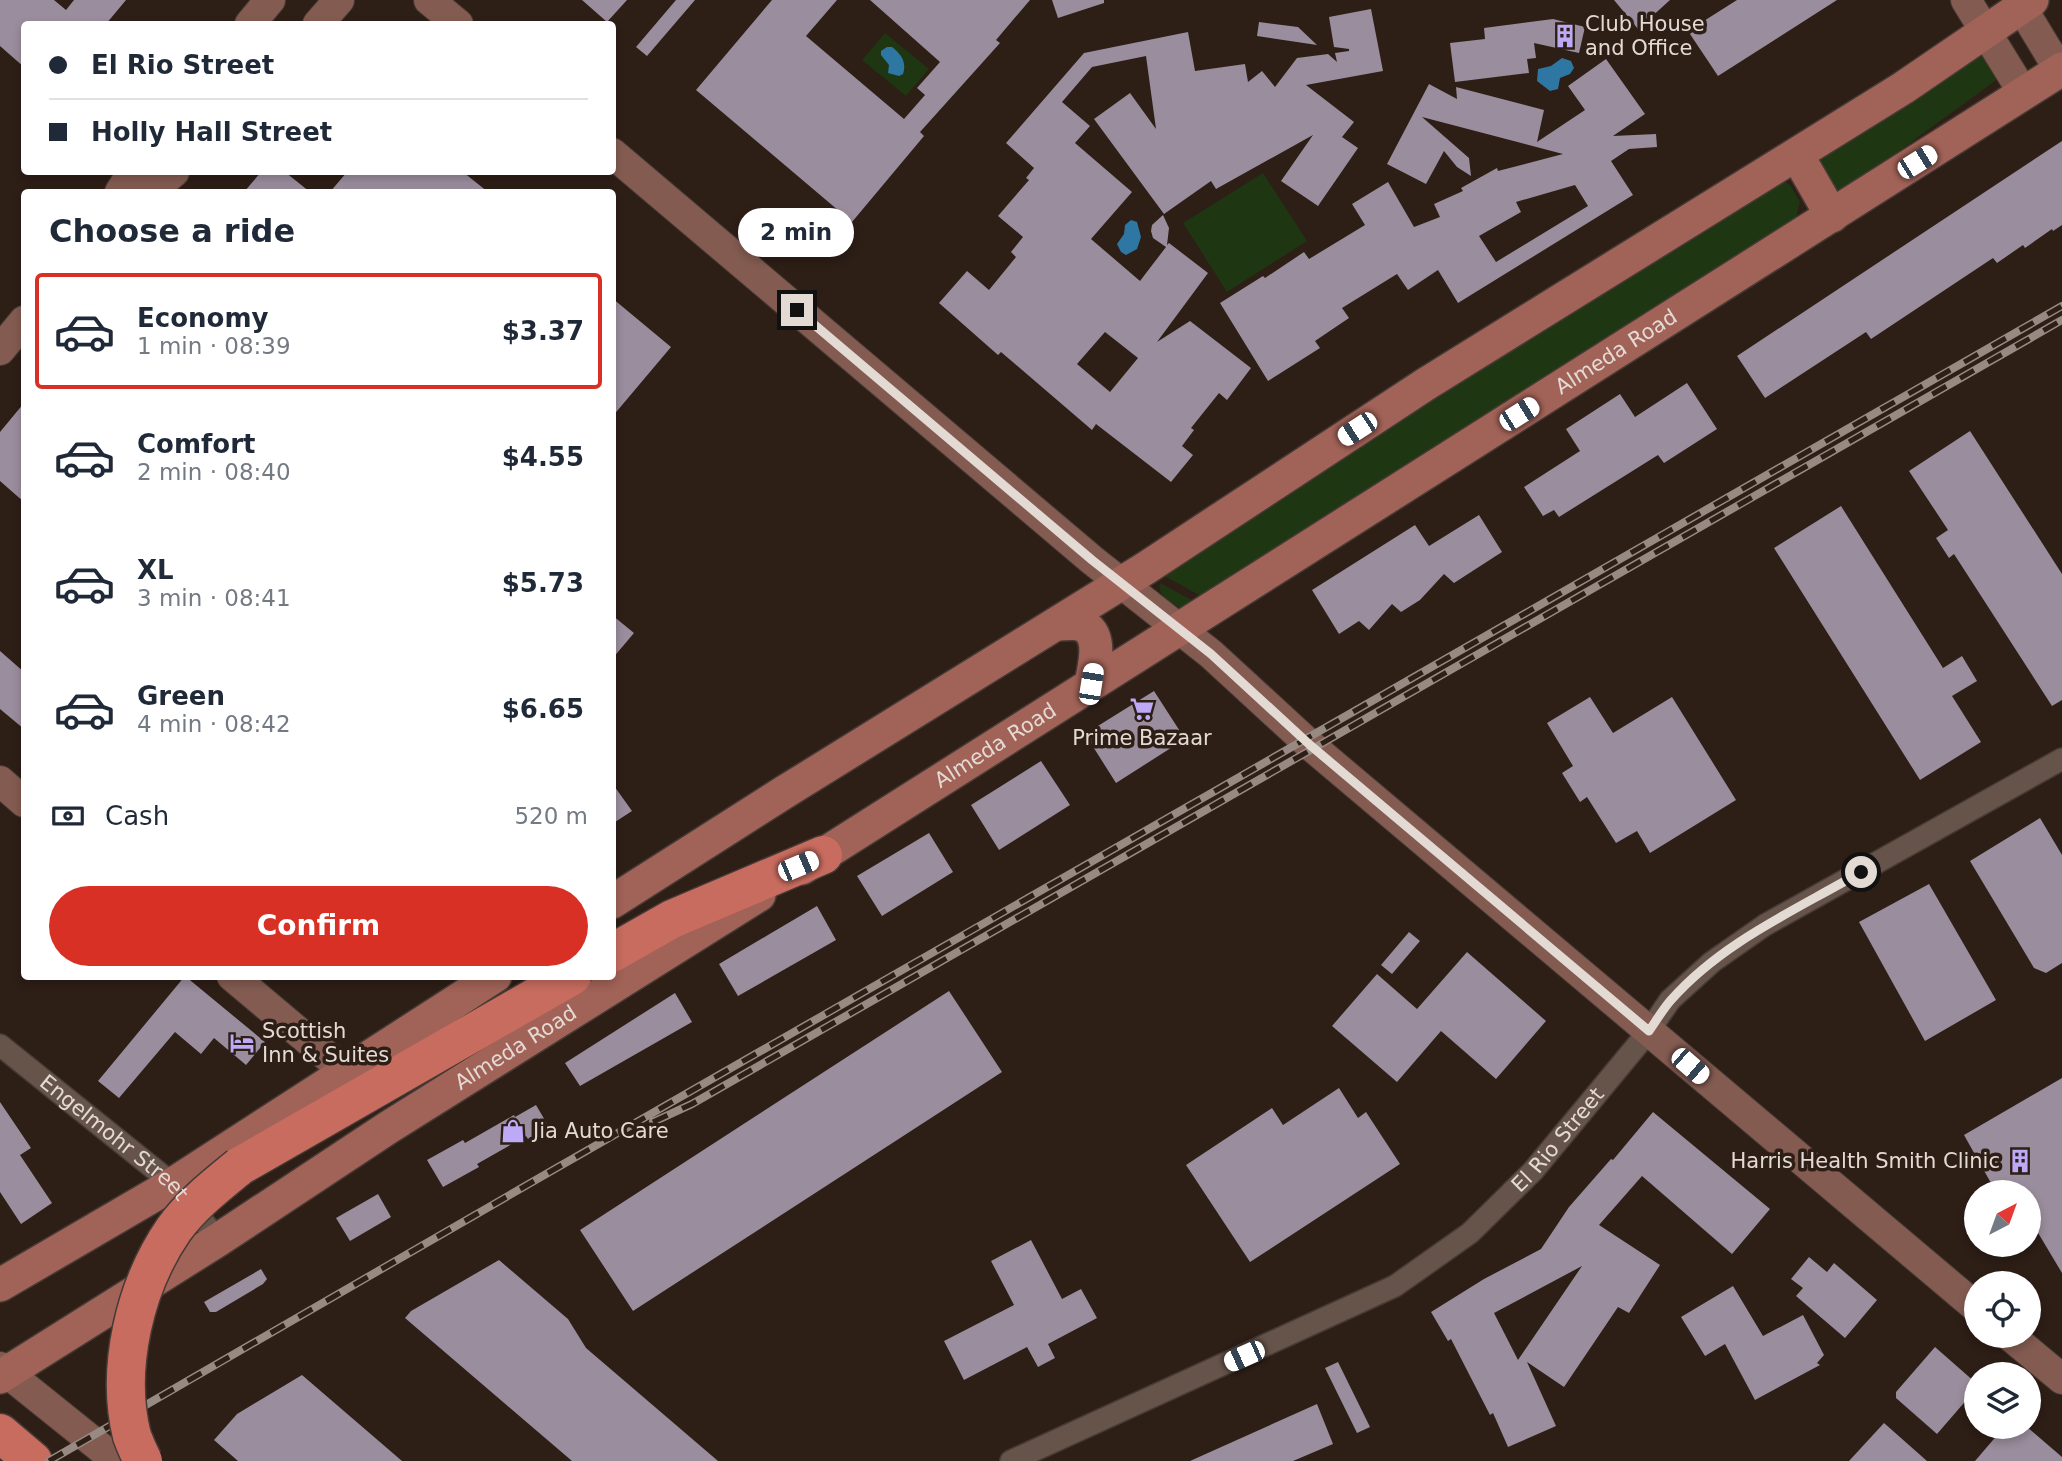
<!DOCTYPE html>
<html lang="en">
<head>
<meta charset="utf-8">
<style>
  :root { --surface:#fff; --page:#f6f6f7; --text:#1f2937; --muted:#747a83; --line:#e0e1e3; --accent:#d93025 }
  body { margin:0; font-family:"DejaVu Sans",sans-serif; background:var(--page); color:var(--text); height:100vh; display:flex; flex-direction:column; font-size:26px; white-space:nowrap }
  * { box-sizing:border-box; margin:0 }
  p { font-size:23px; color:var(--muted) }
  .icon { flex:none; width:38px; height:38px; fill:none; stroke:currentColor; stroke-width:2; stroke-linecap:round; stroke-linejoin:round }
  .map { position:relative; flex:1; overflow:hidden }
  .details { position:absolute; left:21px; top:189px; width:595px; height:791px; display:flex; flex-direction:column; background:var(--surface); border-radius:7px; box-shadow:0 4px 10px #0003 }
  .details>* { flex:none }
  .hud { position:absolute; left:21px; top:21px; width:595px; height:154px; border-radius:7px; box-shadow:0 4px 10px #0003; display:grid; align-content:center; height:154px; padding:0 28px; background:var(--surface) }
  .needle { width:46px; rotate:41deg }
  .fabs { position:absolute; left:1964px; top:1180px; display:grid; gap:14px }
  .fabs a { display:grid; place-items:center; width:77px; height:77px; border-radius:50%; background:var(--surface); box-shadow:0 4px 10px #0003; font-size:35px }
  .end { position:absolute; width:32px; height:32px; margin:-16px; border:9px solid #e4dad4; background:#111; box-shadow:0 0 0 4px #111 }
  .from { border-radius:50% }
  .bubble { position:absolute; height:49px; border-radius:24px; background:var(--surface); box-shadow:0 4px 10px #0003; font-size:23px; font-weight:600; line-height:49px; text-align:center }
  .car { position:absolute; width:21px; height:42px; margin:-21px -10px; border-radius:9px; box-shadow:0 0 5px 2px #0007; background:linear-gradient(#fff 24%,#345 0 40%,#fff 0 76%,#345 0 86%,#fff 0) }
  .hud b { display:flex; align-items:center; gap:24px; height:66px; font-size:26px }
  .hud b+b { border-top:2px solid var(--line) }
  .hud i { width:18px; height:18px; background:var(--text) }
  ul { padding:0; list-style:none }
  li { display:flex; align-items:center; gap:21px; height:116px; margin:0 14px 10px; padding:0 14px; border:4px solid transparent; border-radius:7px }
  li div { flex:1 }
  li b { display:block; font-size:26px }
  li em { font-style:normal; font-weight:600 }
  li.selected { border-color:var(--accent) }
  li>.icon { width:63px; height:63px; stroke-width:1.5 }
  h2 { padding:0 28px; font-size:32px; line-height:84px }
  .pay { display:flex; align-items:center; gap:18px; height:77px; padding:0 28px; font-size:26px }
  .pay p { margin-inline-start:auto }
  .cta { display:flex; gap:14px; margin-top:auto; padding:14px 28px }
  .cta a { flex:1; height:80px; border-radius:42px; background:var(--accent); color:#fff; font-size:28px; font-weight:600; line-height:80px; text-align:center }
  .map>svg:first-child { display:block }
  .green { fill:#1e3712 }
  .water { fill:#2e77a3 }
  .building { fill:#9a8d9d; fill-rule:evenodd }
  .lines { fill:none; stroke-linecap:round; stroke-linejoin:round }
  .street-casing { stroke:#463a35; stroke-width:24 }
  .secondary-casing { stroke:#463a35; stroke-width:32 }
  .primary-casing { stroke:#463a35; stroke-width:36 }
  .highway-casing { stroke:#463a35; stroke-width:41 }
  .street { stroke:#66544b; stroke-width:21 }
  .secondary { stroke:#835b51; stroke-width:30 }
  .primary { stroke:#a16257; stroke-width:33 }
  .highway { stroke:#c86c5f; stroke-width:38 }
  .rail-casing { stroke:#968a83; stroke-width:8 }
  .rail { stroke:#2d1e16; stroke-width:5; stroke-dasharray:16; stroke-linecap:butt }
  .highway-bridge-casing { stroke:#463a35; stroke-width:41; stroke-linecap:butt }
  .highway-bridge { stroke:#c86c5f; stroke-width:38 }
  .route { stroke:#e4dad4; stroke-width:9 }
  .labels { text-anchor:middle; stroke-width:7; stroke-linejoin:round; paint-order:stroke }
  .poi-label { font-size:21px; fill:#e4dad4; stroke:#2d1e16; text-anchor:start }
  .street-label { font-size:21px; fill:#e4dad4; stroke:#2d1e16 }
</style>
</head>
<body>
<div class="map">
<svg width="2062" height="1461" viewBox="0 0 2062 1461">
  <rect width="100%" height="100%" fill="#2d1e16"/>
  <path class="green" d="M885 33 929 69 906 96 862 60Z
    M1981 52 1997 77 1995 81 1862 178 1844 189 1835 190 1817 162 1823 146Z
    M1263 173 1307 241 1227 292 1183 223Z
    M1781 180 1790 185 1800 202 1796 218 1793 221 1203 597 1164 576 1285 498 1361 439Z
    M1160 583 1194 601 1180 608C1171 602 1157 596 1160 583Z"/>
  <path class="water" d="M887 47H892C901 54 907 62 903 74L899 76 888 73 889 65 881 55V51Z
    M1562 58 1571 61 1574 68 1570 74 1560 78 1558 89 1550 91 1537 81 1538 69 1551 66Z
    M1131 220 1137 222 1141 237 1137 249 1126 255 1121 252 1117 244 1124 234 1125 225Z"/>
  <path class="building" d="M0 0H54L66 10 74 0H126L106 24H24V67L0 46Z
    M582 0H627L607 22Z
    M676 0H695L647 56 636 47Z
    M772 0H837L806 36 904 119 925 95 917 88 940 62 870 0H1030L996 40 1000 43 920 132 924 136 852 222 696 90Z
    M1052 0H1104V3L1058 18Z
    M1614 0H1670L1638 29Z
    M1737 0H1837L1718 76 1688 31Z
    M1371 9 1383 71 1306 85 1354 122 1342 137 1358 148 1318 206 1281 181 1313 135 1216 189 1211 181 1164 214 1094 119 1130 93 1156 129 1146 56 1092 67 1062 102 1090 126 1075 143 1132 192 1091 239 1140 281 1166 247 1153 238 1151 231 1152 225 1163 215 1169 228 1167 245 1169 243 1208 273 1157 342 1190 321 1251 368 1227 400 1219 393 1191 428 1194 430 1182 446 1193 455 1171 482 1096 424 1092 430 1001 352 998 355 939 303 967 271 989 290 1016 257 1011 252 1023 237 998 216 1029 180 1026 178 1034 168 1006 143 1084 53 1188 32 1195 71 1245 64 1248 82 1262 71 1275 87 1297 58 1328 54 1337 62 1335 53 1349 51V49L1334 47 1329 17ZM1105 332 1138 358 1110 392 1077 364Z
    M1553 19 1585 27 1579 53 1534 43 1536 58 1527 59 1529 73 1455 82 1450 43 1485 39 1484 28Z
    M1259 22 1298 27 1317 45 1257 36Z
    M1606 59 1645 114 1613 136 1656 134 1657 147 1629 149 1611 161 1633 195 1458 303 1438 270 1408 290 1397 274 1342 308 1349 318 1315 341 1320 348 1268 381 1220 303 1263 276 1265 278 1304 252 1309 259 1365 225 1352 204 1388 182 1414 227 1440 217 1434 204 1463 191 1461 188 1497 168 1498 171 1563 154 1422 117 1469 158 1471 176 1457 167 1444 151 1426 184 1387 164 1429 84 1457 99 1456 87 1544 110 1537 142 1585 110 1568 86ZM1575 185 1588 206 1496 262 1479 236 1521 212 1516 202Z
    M2062 141V225L2053 231 2052 229 2025 248 2023 245 1997 263 1993 258 1871 339 1866 332 1765 398 1737 356Z
    M261 172H285L310 192H244Z
    M347 172H463L488 192H330Z
    M612 298 671 347 612 417Z
    M1687 383 1717 429 1664 463 1658 455 1559 517 1554 510 1543 516 1524 487 1580 451 1566 429 1620 394 1635 417Z
    M24 403V502L0 481V432Z
    M1970 431 2062 574V700L2052 706 1954 554 1949 558 1936 538 1948 530 1909 471Z
    M1841 506 1943 668 1962 656 1977 681 1952 696 1981 742 1920 780 1774 548Z
    M1479 515 1502 552 1454 583 1444 574 1420 600 1401 612 1392 604 1369 630 1359 621 1339 634 1312 590 1415 525 1429 546Z
    M612 615 634 633 612 659Z
    M0 651 24 672V729L0 709Z
    M1154 691 1185 739 1116 783 1085 734Z
    M1590 697 1613 733 1672 697 1736 800 1650 853 1637 831 1616 843 1587 797 1580 802 1562 773 1573 766 1547 723Z
    M1041 761 1070 805 999 850 971 805Z
    M612 783 632 811 612 824Z
    M2040 818 2062 855V963L2046 973 2034 968 1970 861Z
    M929 833 953 872 882 916 857 876Z
    M1929 884 1996 1000 1925 1041 1859 922Z
    M817 906 836 940 738 996 719 964Z
    M1409 932 1420 941 1392 974 1381 965Z
    M1467 952 1546 1021 1496 1079 1441 1031 1397 1082 1332 1026 1377 974 1417 1009Z
    M185 976 265 1042 246 1065 214 1038 201 1054 175 1032 119 1098 98 1081Z
    M949 991 1002 1072 633 1311 580 1230Z
    M675 993 692 1022 580 1086 565 1063Z
    M2062 1078V1273L2028 1216V1192H1996L1964 1135Z
    M1339 1088 1358 1118 1366 1112 1400 1164 1250 1262 1186 1165 1272 1108 1283 1125Z
    M0 1102 31 1148 20 1155 52 1203 21 1224 0 1192Z
    M536 1105 549 1127 528 1139 526 1136 477 1164 479 1167 443 1187 427 1160 463 1140 465 1143 514 1115 515 1117Z
    M1653 1112 1770 1209 1732 1254 1642 1176 1599 1225 1660 1265 1629 1313 1618 1307 1564 1387 1527 1362 1556 1426 1508 1447 1493 1413 1490 1415 1451 1339 1448 1341 1431 1312 1484 1279 1541 1249 1569 1207 1611 1159 1613 1160ZM1582 1266 1520 1357 1518 1360 1494 1313Z
    M378 1194 391 1217 350 1241 336 1218Z
    M1031 1240 1062 1299 1081 1289 1097 1318 1048 1344 1055 1358 1038 1367 1027 1347 964 1380 944 1341 1014 1305 991 1261Z
    M1809 1257 1827 1272 1834 1263 1877 1300 1845 1338 1796 1296 1803 1288 1791 1279Z
    M499 1260 568 1319 586 1348 718 1461H572L405 1318 411 1311Z
    M261 1269 267 1279 263 1284 216 1312H210L204 1302Z
    M1733 1286 1763 1336 1803 1315 1824 1355 1817 1363 1820 1365 1755 1400 1725 1344 1705 1356 1681 1317Z
    M1935 1347 1976 1383V1389L1937 1434 1896 1398V1392Z
    M1338 1362 1370 1427 1357 1433 1325 1368Z
    M302 1375 402 1461H238L214 1440 237 1414Z
    M1317 1404 1333 1444 1293 1461H1190Z
    M1884 1423 1927 1461H1849Z
    M2005 1426H2026L2062 1457V1461H1975Z"/>
  <g class="lines">
    <g class="street-casing">
      <g id="street">
        <path id="s1" d="M0 1045 173 1184 218 1240"/>
        <path id="s2" d="M1011 1461 1395 1286 1470 1233 1533 1171 1649 1031 1670 1000 1712 962 1765 925 2062 759"/>
      </g>
    </g>
    <g class="secondary-casing">
      <path id="secondary" d="M429 0 458 24
        M1966 0 2024 94
        M2017 0 2060 71
        M250 24 270 0
        M318 24 339 0
        M612 153 1092 560 1211 654 1310 745 1976 1307
        M120 192 133 172
        M150 192 174 172
        M0 350 24 321
        M0 781 24 802
        M232 976 346 1072
        M2009 1335 2062 1379
        M0 1367 117 1461"/>
    </g>
    <g class="primary-casing">
      <g id="primary">
        <path d="M1797 155 1832 216"/>
        <path d="M1057 624C1064 624 1073 623 1079 624 1105 631 1094 667 1091 684"/>
        <path id="s3" d="M802 868 2062 69"/>
        <path d="M612 902 783 793 1146 568 1426 384 1903 88 2032 0"/>
        <path d="M0 1285 173 1184 495 976"/>
        <path id="s4" d="M0 1377 218 1240 389 1127 759 895"/>
      </g>
    </g>
    <g class="highway-casing">
      <path id="highway" d="M612 953 672 919 823 855
        M240 1166 572 976
        M0 1433 33 1461"/>
    </g>
    <use href="#street" class="street"/>
    <use href="#secondary" class="secondary"/>
    <use href="#primary" class="primary"/>
    <use href="#highway" class="highway"/>
    <g class="rail-casing">
      <path id="rail" d="M653 1122 692 1104 2062 320
        M49 1461 553 1170 2062 306"/>
    </g>
    <use href="#rail" class="rail"/>
    <g class="highway-bridge-casing">
      <path id="highway-bridge" d="M143 1461C139 1453 135 1444 132 1436 115 1369 135 1285 174 1229 192 1204 217 1185 240 1166"/>
    </g>
    <use href="#highway-bridge" class="highway-bridge"/>
  </g>
  <g class="lines">
    <path class="route" d="M797 310 1092 560 1211 654 1310 745 1649 1031C1656 1021 1663 1009 1671 1000 1722 942 1796 910 1861 872"/>
  </g>
  <defs>
    <g id="building-bare" transform="scale(1.89)"><path d="M-4-6H4V6H1V3H-1V6H-4ZM-2.5-4.3h1.7v1.8h-1.7ZM.8-4.3h1.7v1.8H.8ZM-2.5-1h1.7V.8h-1.7ZM.8-1h1.7V.8H.8Z" fill="#bda9f5" stroke="#2d1e16" stroke-width="2.5" paint-order="stroke"/></g>
    <g id="supermarket-bare" transform="scale(1.89)"><path d="M-6-5.5h2.5l.6 2H6L4.5 2H-2.5L-4.4-4H-6ZM-1.5 3.2a1.3 1.3 0 1 0 .1 0ZM3 3.2a1.3 1.3 0 1 0 .1 0Z" fill="#bda9f5" stroke="#2d1e16" stroke-width="2.5" paint-order="stroke"/></g>
    <g id="hotel-bare" transform="scale(1.89)"><path d="M-6-4.5h1.5V1H6V5H4.5V3h-9V5H-6ZM-4 0a1.8 1.8 0 1 1 3.6 0ZM.5 0V-2.5h3Q6-2.5 6 0Z" fill="#bda9f5" stroke="#2d1e16" stroke-width="2.5" paint-order="stroke"/></g>
    <g id="shop-bare" transform="scale(1.89)"><path d="M-5-2.5h2.3a2.7 3.5 0 0 1 5.4 0H5L5.5 6h-11ZM-1.5-2.5h3a1.5 2.3 0 0 0-3 0Z" fill="#bda9f5" stroke="#2d1e16" stroke-width="2.5" paint-order="stroke"/></g>
  </defs>
  <g fill-rule="evenodd">
    <use href="#building-bare" x="1565" y="36"/>
    <use href="#supermarket-bare" x="1142" y="709"/>
    <use href="#hotel-bare" x="242" y="1043"/>
    <use href="#shop-bare" x="513" y="1131"/>
    <use href="#building-bare" x="2020" y="1161"/>
  </g>
  <g class="labels">
    <g class="poi-label">
      <text x="1585" y="31">Club House<tspan x="1585" dy="24">and Office</tspan></text>
      <text x="1142" y="745" text-anchor="middle">Prime Bazaar</text>
      <text x="262" y="1038">Scottish<tspan x="262" dy="24">Inn &amp; Suites</tspan></text>
      <text x="533" y="1138">Jia Auto Care</text>
      <text x="2000" y="1168" text-anchor="end">Harris Health Smith Clinic</text>
    </g>
    <g class="street-label">
      <text dy="7" stroke="none"><textPath href="#s3" startOffset="964">Almeda Road</textPath></text>
      <text dy="7" stroke="none"><textPath href="#s3" startOffset="229">Almeda Road</textPath></text>
      <text dy="7" stroke="none"><textPath href="#s4" startOffset="612">Almeda Road</textPath></text>
      <text dy="7" stroke="none"><textPath href="#s1" startOffset="147">Engelmohr Street</textPath></text>
      <text dy="7" stroke="none"><textPath href="#s2" startOffset="642">El Rio Street</textPath></text>
    </g>
  </g>
</svg>
<div class="fabs">
<a><svg class="needle" viewBox="-14 -14 28 28"><path d="M0-13l5 13h-10z" fill="#e53935"/><path d="M0 13l5-13h-10z" fill="#747a83"/></svg></a>
<a><svg class="icon" aria-label="locate" viewBox="0 0 24 24"><circle cx="12" cy="12" r="6"/><path d="M12 2v4M12 18v4M2 12h4M18 12h4"/></svg></a>
<a><svg class="icon" aria-label="layers" viewBox="0 0 24 24"><path d="M12 4l9 5-9 5-9-5zM3 14l9 5 9-5"/></svg></a>
</div>
<i class="end from" style="left:1861px;top:872px"></i>
<i class="end" style="left:797px;top:310px"></i>
<div class="bubble" style="left:738px;top:208px;width:116px">2 min</div>
<i class="car" style="left:1917px;top:162px;rotate:58deg"></i>
<i class="car" style="left:1519px;top:414px;rotate:58deg"></i>
<i class="car" style="left:1357px;top:429px;rotate:237deg"></i>
<i class="car" style="left:1091px;top:684px;rotate:9deg"></i>
<i class="car" style="left:798px;top:866px;rotate:67deg"></i>
<i class="car" style="left:1690px;top:1066px;rotate:131deg"></i>
<i class="car" style="left:1244px;top:1356px;rotate:246deg"></i>
<div class="hud">
<b><i class="from"></i>El Rio Street</b>
<b><i></i>Holly Hall Street</b>
</div>
<section class="details">
<h2>Choose a ride</h2>
<ul>
<li class="selected"><svg class="icon" aria-label="car" viewBox="0 0 24 24"><path d="M5 17H2v-5l4-1 3-4h7l3 4 3 1v5h-3M9 17h6M6 11h13"/><circle cx="7" cy="17" r="2"/><circle cx="17" cy="17" r="2"/></svg><div><b>Economy</b><p>1 min · 08:39</p></div><em>$3.37</em></li>
<li><svg class="icon" aria-label="car" viewBox="0 0 24 24"><path d="M5 17H2v-5l4-1 3-4h7l3 4 3 1v5h-3M9 17h6M6 11h13"/><circle cx="7" cy="17" r="2"/><circle cx="17" cy="17" r="2"/></svg><div><b>Comfort</b><p>2 min · 08:40</p></div><em>$4.55</em></li>
<li><svg class="icon" aria-label="car" viewBox="0 0 24 24"><path d="M5 17H2v-5l4-1 3-4h7l3 4 3 1v5h-3M9 17h6M6 11h13"/><circle cx="7" cy="17" r="2"/><circle cx="17" cy="17" r="2"/></svg><div><b>XL</b><p>3 min · 08:41</p></div><em>$5.73</em></li>
<li><svg class="icon" aria-label="car" viewBox="0 0 24 24"><path d="M5 17H2v-5l4-1 3-4h7l3 4 3 1v5h-3M9 17h6M6 11h13"/><circle cx="7" cy="17" r="2"/><circle cx="17" cy="17" r="2"/></svg><div><b>Green</b><p>4 min · 08:42</p></div><em>$6.65</em></li>
</ul>
<div class="pay"><svg class="icon" aria-label="cash" viewBox="0 0 24 24"><path d="M3 7h18v10H3z"/><circle cx="12" cy="12" r="2"/></svg>Cash<p>520 m</p></div>
<div class="cta"><a>Confirm</a></div>
</section>
</div>
</body>
</html>
